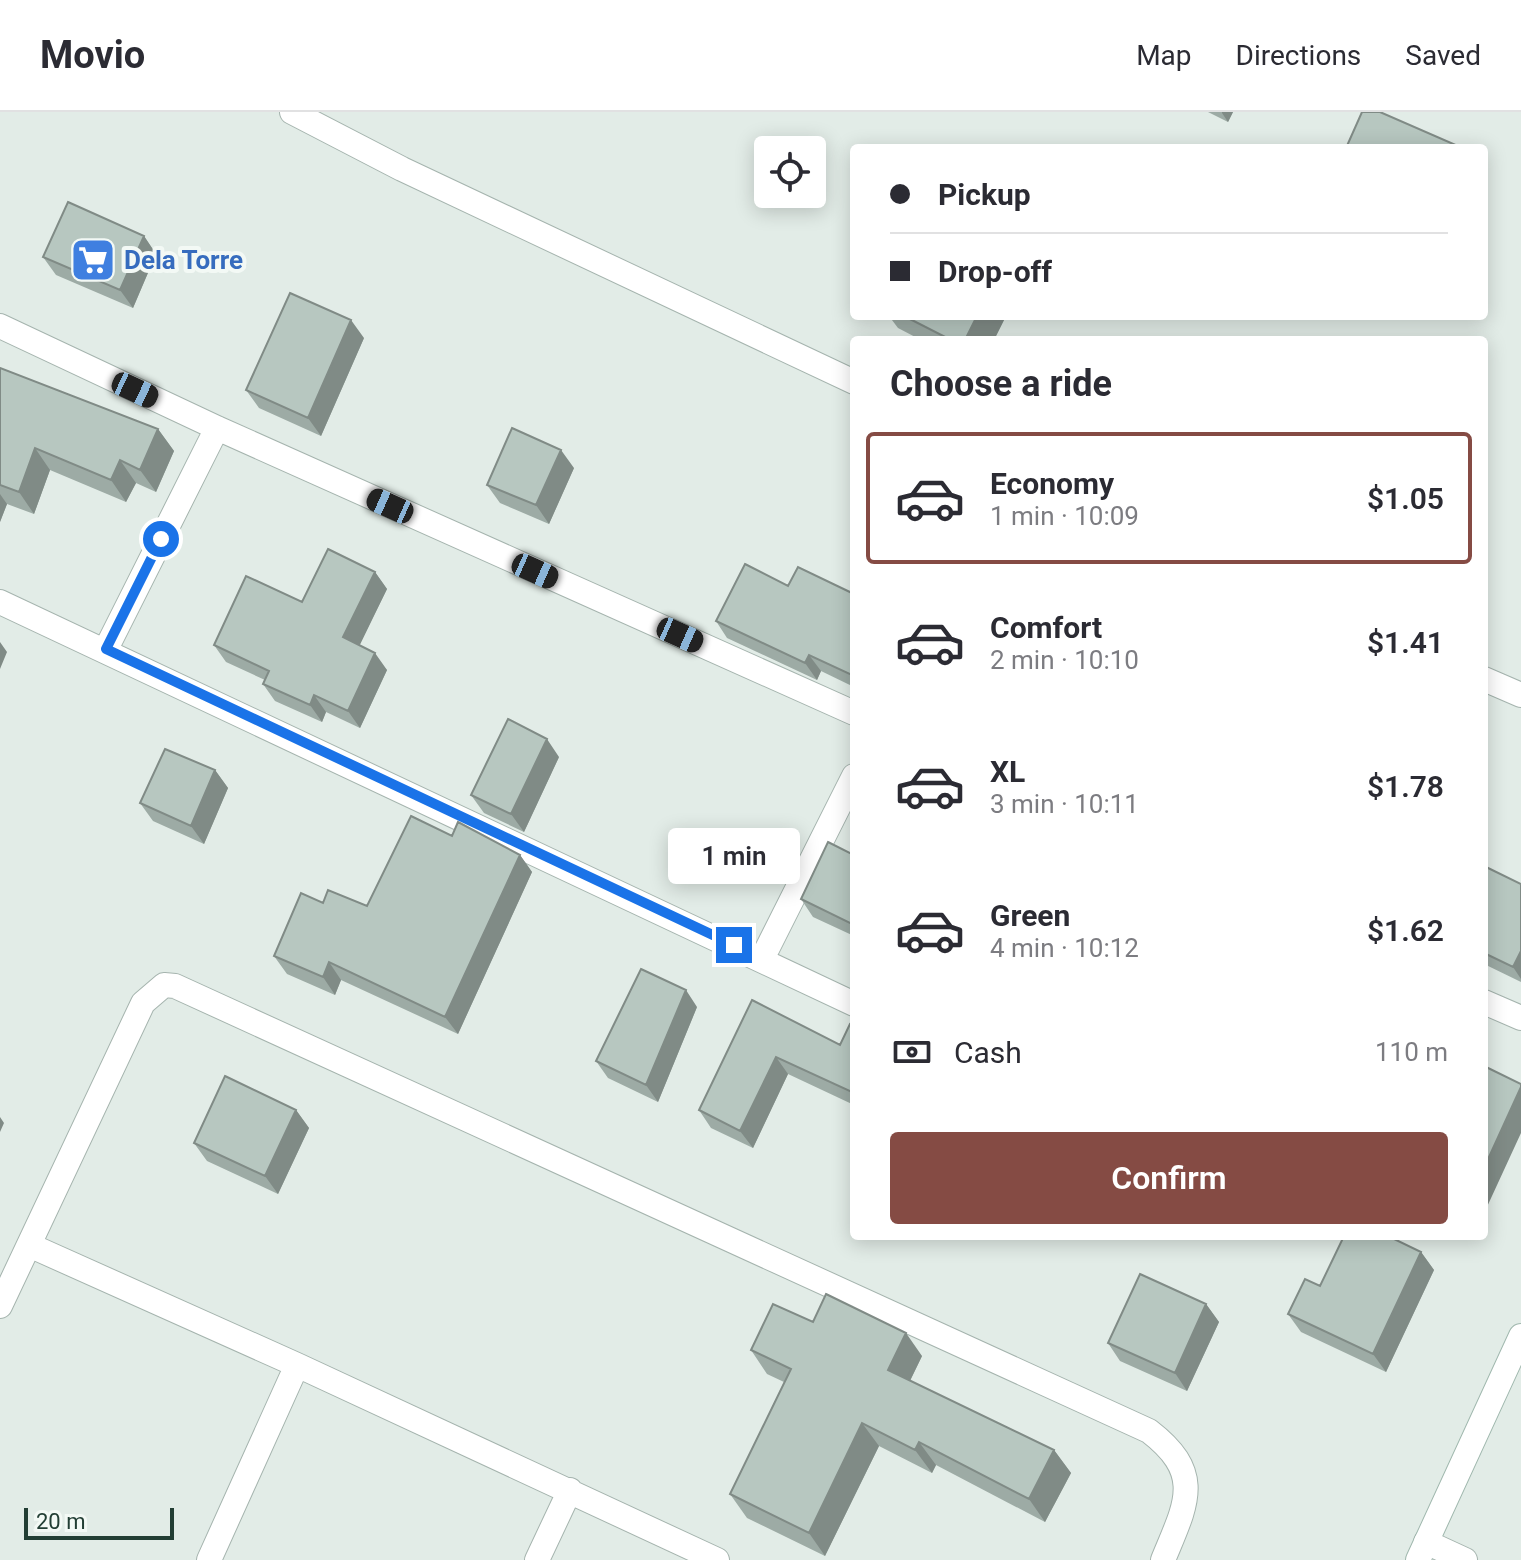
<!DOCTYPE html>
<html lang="en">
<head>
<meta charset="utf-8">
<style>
  :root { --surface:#fff; --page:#f2f2f3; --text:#2b2b33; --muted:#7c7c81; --line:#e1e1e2; --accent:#854b44 }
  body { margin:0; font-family:Roboto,sans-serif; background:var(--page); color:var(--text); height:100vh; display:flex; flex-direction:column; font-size:30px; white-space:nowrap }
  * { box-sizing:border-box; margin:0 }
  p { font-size:26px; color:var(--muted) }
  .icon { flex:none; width:44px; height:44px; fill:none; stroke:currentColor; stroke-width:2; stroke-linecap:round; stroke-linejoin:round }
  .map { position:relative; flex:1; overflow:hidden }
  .side { position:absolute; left:850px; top:224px; width:638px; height:904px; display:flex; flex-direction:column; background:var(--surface); border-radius:8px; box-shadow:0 4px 20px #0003 }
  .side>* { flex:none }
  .banner { position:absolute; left:850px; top:32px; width:638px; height:176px; border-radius:8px; box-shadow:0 4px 20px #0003; display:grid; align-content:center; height:176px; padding:0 40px; background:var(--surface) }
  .tools { position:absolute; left:754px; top:24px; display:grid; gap:16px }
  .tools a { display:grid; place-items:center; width:72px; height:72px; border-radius:8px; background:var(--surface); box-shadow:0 4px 20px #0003; font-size:40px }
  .scale { position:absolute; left:24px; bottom:20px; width:150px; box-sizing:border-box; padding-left:8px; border:4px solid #223e34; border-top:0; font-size:22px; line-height:28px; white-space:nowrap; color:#223e34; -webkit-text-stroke:6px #f3f9f5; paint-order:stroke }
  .end { position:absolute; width:36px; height:36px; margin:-18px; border:10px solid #1a73e8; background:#fff; box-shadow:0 0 0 4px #fff }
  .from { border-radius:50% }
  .bubble { position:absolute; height:56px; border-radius:8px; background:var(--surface); box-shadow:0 4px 20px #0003; font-size:26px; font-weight:600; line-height:56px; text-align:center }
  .car { position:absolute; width:24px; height:48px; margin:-24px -12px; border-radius:10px; box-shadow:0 0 6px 2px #0007; background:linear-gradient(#222 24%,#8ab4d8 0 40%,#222 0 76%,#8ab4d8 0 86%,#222 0) }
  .banner b { display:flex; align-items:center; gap:28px; height:76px; font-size:30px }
  .banner b+b { border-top:2px solid var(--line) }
  .banner i { width:20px; height:20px; background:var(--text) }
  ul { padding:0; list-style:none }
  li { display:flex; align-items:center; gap:24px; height:132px; margin:0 16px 12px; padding:0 24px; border:4px solid transparent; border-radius:8px }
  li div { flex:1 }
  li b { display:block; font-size:30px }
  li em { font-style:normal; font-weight:600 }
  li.current { border-color:var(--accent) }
  li>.icon { width:72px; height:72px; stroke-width:1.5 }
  h2 { padding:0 40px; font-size:36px; line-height:96px }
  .pay { display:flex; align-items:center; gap:20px; height:88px; padding:0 40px; font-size:30px }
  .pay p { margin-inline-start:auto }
  .cta { display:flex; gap:16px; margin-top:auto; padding:16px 40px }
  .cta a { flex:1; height:92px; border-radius:8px; background:var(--accent); color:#fff; font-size:32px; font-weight:600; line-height:92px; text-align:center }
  header { display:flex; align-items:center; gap:48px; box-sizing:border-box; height:112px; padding:0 40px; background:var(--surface); border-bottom:2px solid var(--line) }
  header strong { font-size:38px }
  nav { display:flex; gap:44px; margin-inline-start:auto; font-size:28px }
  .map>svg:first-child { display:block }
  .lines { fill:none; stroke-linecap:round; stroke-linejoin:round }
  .service-casing { stroke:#a5b4ae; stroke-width:26 }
  .minor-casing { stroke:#a5b4ae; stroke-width:26 }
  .secondary-casing { stroke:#a0b8ae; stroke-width:26 }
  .service { stroke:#fff; stroke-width:24 }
  .minor { stroke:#fff; stroke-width:24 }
  .secondary { stroke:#fff; stroke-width:24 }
  .wall { fill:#9daba5 }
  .shaded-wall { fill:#808b86 }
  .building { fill:#b7c7c0; stroke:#808b86; stroke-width:2 }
  .route { stroke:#1a73e8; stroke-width:10 }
  .labels { text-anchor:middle; stroke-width:8; stroke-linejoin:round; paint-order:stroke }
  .shop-label { font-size:26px; font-weight:bold; fill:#366cbe; stroke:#f3f9f5; text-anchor:start }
</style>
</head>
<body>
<header>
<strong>Movio</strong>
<nav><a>Map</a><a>Directions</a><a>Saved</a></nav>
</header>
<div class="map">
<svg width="1521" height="1448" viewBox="0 0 1521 1448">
  <rect width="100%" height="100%" fill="#e2ece7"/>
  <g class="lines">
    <g class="service-casing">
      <path id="service" d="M1426 1430 1465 1448"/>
    </g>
    <g class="minor-casing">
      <path id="minor" d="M292 0 402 57 854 270
        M0 214 217 316 854 601
        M0 490 854 892
        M106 537 217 316
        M1484 567 1521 583
        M762 847 854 664
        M1484 890 1521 906
        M29 1133 297 1253 717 1448
        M0 1194 143 891 164 873 175 874 1149 1319C1205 1362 1186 1392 1163 1448
        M209 1448 297 1253
        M537 1448 570 1378"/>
    </g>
    <g class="secondary-casing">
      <path id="secondary" d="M1418 1448 1521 1224"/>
    </g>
    <use href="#service" class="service"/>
    <use href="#minor" class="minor"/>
    <use href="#secondary" class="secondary"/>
  </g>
  <path class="wall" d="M1208 0H1233L1228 10Z
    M144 124 156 142 133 196 56 163 43 145Z
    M889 204H1006L994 228H921L898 216Z
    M364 226 321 324 259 296 246 278Z
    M0 256 158 317 174 339 156 380 136 371 126 390 50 358 34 402 7 392 0 410Z
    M574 356 549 412 500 391 487 373Z
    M375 460 387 477 359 533 387 558 360 616 326 600 322 610 275 589 263 572 265 568 226 550 214 533 302 490Z
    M788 474 854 482V575L821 559 817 568 727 526 716 509Z
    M559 645 524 720 484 701 471 683Z
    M215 658 228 676 204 732 153 709 140 691Z
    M452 724 520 743 532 760 458 922 341 868 335 883 287 862 274 844 323 791 367 794Z
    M854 743V824L813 805 801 787Z
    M1484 754 1521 772V870L1484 852Z
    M752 888 840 933 854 913V993L788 962 753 1036 711 1016 699 998Z
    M697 895 658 990 608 966 596 949Z
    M296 998 309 1016 278 1082 207 1049 194 1031Z
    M1421 1140 1434 1158 1386 1260 1301 1220 1288 1202 1320 1174Z
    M1206 1192 1219 1210 1187 1279 1120 1249 1108 1231Z
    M813 1210 922 1244 910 1269 1054 1338 1071 1361 1045 1410 936 1353 932 1361 879 1334 825 1444 747 1406 730 1382 784 1270 767 1262 751 1238Z"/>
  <path class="shaded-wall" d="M1222 0H1233L1228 10 1222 1Z
    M144 124 156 142 133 196 120 178Z
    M977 204H1006L994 228H965Z
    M351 208 364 226 321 324 308 306Z
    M158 317 174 339 156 380 140 358Z
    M35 336 50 358 34 402 19 380Z
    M561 338 574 356 549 412 536 393Z
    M120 348 136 371 126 390 111 368Z
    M0 382 7 392 0 410Z
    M375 460 387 477 355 543 343 525Z
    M0 530 7 540 0 557Z
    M375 541 387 558 360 616 348 599Z
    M809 543 821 559 817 568 805 551Z
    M314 583 326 600 322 610 310 593Z
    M547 627 559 645 524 720 511 702Z
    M215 658 228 676 204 732 191 714Z
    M520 743 532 760 458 922 445 905Z
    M1521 839V867L1513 855Z
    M329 850 341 868 335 883 323 865Z
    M686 878 697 895 658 990 646 973Z
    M776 945 788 962 753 1036 740 1019Z
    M1521 975V1021L1486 1097 1484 1095V1056Z
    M296 998 309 1016 278 1082 265 1064Z
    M0 1005 4 1011 0 1020Z
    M1421 1140 1434 1158 1386 1260 1373 1242Z
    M1206 1192 1219 1210 1187 1279 1175 1261Z
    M906 1221 922 1244 904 1281 888 1258Z
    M862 1311 879 1334 825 1444 809 1421Z
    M919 1330 936 1353 932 1361 915 1338Z
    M1054 1338 1071 1361 1045 1410 1029 1387Z"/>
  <path class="building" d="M1362 0H1380L1458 34 1457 36H1346Z
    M68 90 144 124 120 178 43 145Z
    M290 181 351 208 308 306 246 278Z
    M904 204H977L965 228H951Z
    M0 256 158 317 140 358 120 348 111 368 35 336 19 380 0 373Z
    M512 316 561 338 536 393 487 373Z
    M328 437 375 460 343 525 375 541 348 599 314 583 310 593 263 572 269 559 214 533 246 464 302 490Z
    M745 452 788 474 798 455 854 482V564L809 543 805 551 716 509Z
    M508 607 547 627 511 702 471 683Z
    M165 637 215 658 191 714 140 691Z
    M411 704 452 724 458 710 520 743 445 905 329 850 323 865 274 844 301 781 323 791 328 778 367 794Z
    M828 730 854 743V813L801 787Z
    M1484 754 1521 772V839L1513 855 1484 841Z
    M641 857 686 878 646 973 596 949Z
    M752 888 840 933 850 912 854 913V981L776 945 740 1019 699 998Z
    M1484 954 1521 972V975L1484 1056Z
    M225 964 296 998 265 1064 194 1031Z
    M1344 1124H1388L1421 1140 1373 1242 1288 1202 1305 1167 1320 1174Z
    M1140 1162 1206 1192 1175 1261 1108 1231Z
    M826 1182 906 1221 888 1258 1054 1338 1029 1387 919 1330 915 1338 862 1311 809 1421 730 1382 791 1257 751 1238 773 1192 813 1210Z"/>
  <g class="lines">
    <path class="route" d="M161 427 106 537 734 833"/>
  </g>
  <defs>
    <g id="supermarket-square" transform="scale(2.3)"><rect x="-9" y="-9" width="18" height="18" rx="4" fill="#3f7fe0" stroke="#f3f9f5"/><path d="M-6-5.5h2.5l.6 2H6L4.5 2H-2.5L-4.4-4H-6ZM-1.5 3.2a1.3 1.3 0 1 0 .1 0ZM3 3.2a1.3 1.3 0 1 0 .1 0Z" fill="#fff"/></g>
  </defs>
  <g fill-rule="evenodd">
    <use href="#supermarket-square" x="93" y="148"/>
  </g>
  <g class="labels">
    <g class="shop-label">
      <text x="124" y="157">Dela Torre</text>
    </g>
  </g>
</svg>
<div class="tools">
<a><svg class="icon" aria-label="locate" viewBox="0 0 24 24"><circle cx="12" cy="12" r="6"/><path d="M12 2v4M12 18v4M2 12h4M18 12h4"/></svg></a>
</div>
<div class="scale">20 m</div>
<i class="end from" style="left:161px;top:427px"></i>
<i class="end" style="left:734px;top:833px"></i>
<div class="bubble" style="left:668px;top:716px;width:132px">1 min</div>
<i class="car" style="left:135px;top:278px;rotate:115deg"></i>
<i class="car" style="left:390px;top:394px;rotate:294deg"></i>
<i class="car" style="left:535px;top:459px;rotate:114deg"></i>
<i class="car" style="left:680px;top:523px;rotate:114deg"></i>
<div class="banner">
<b><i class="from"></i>Pickup</b>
<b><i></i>Drop-off</b>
</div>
<section class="side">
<h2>Choose a ride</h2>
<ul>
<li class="current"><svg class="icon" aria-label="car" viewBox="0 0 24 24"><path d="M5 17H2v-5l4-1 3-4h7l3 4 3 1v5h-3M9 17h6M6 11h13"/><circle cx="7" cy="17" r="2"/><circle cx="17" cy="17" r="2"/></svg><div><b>Economy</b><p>1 min · 10:09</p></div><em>$1.05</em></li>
<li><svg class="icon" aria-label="car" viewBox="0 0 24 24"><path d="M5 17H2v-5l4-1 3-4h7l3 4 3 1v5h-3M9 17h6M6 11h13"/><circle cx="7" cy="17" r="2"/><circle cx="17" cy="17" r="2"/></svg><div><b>Comfort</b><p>2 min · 10:10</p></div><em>$1.41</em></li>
<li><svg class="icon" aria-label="car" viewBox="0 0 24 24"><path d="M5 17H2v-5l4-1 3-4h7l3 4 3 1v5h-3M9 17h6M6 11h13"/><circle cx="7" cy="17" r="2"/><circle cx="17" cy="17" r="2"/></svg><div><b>XL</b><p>3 min · 10:11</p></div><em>$1.78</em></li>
<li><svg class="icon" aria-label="car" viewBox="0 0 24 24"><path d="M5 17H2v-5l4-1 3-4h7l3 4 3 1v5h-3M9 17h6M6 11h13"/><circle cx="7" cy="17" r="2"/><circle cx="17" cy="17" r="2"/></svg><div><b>Green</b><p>4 min · 10:12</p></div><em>$1.62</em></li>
</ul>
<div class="pay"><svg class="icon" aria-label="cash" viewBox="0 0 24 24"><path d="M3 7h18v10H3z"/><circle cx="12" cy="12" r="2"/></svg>Cash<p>110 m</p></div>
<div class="cta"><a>Confirm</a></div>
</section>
</div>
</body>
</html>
